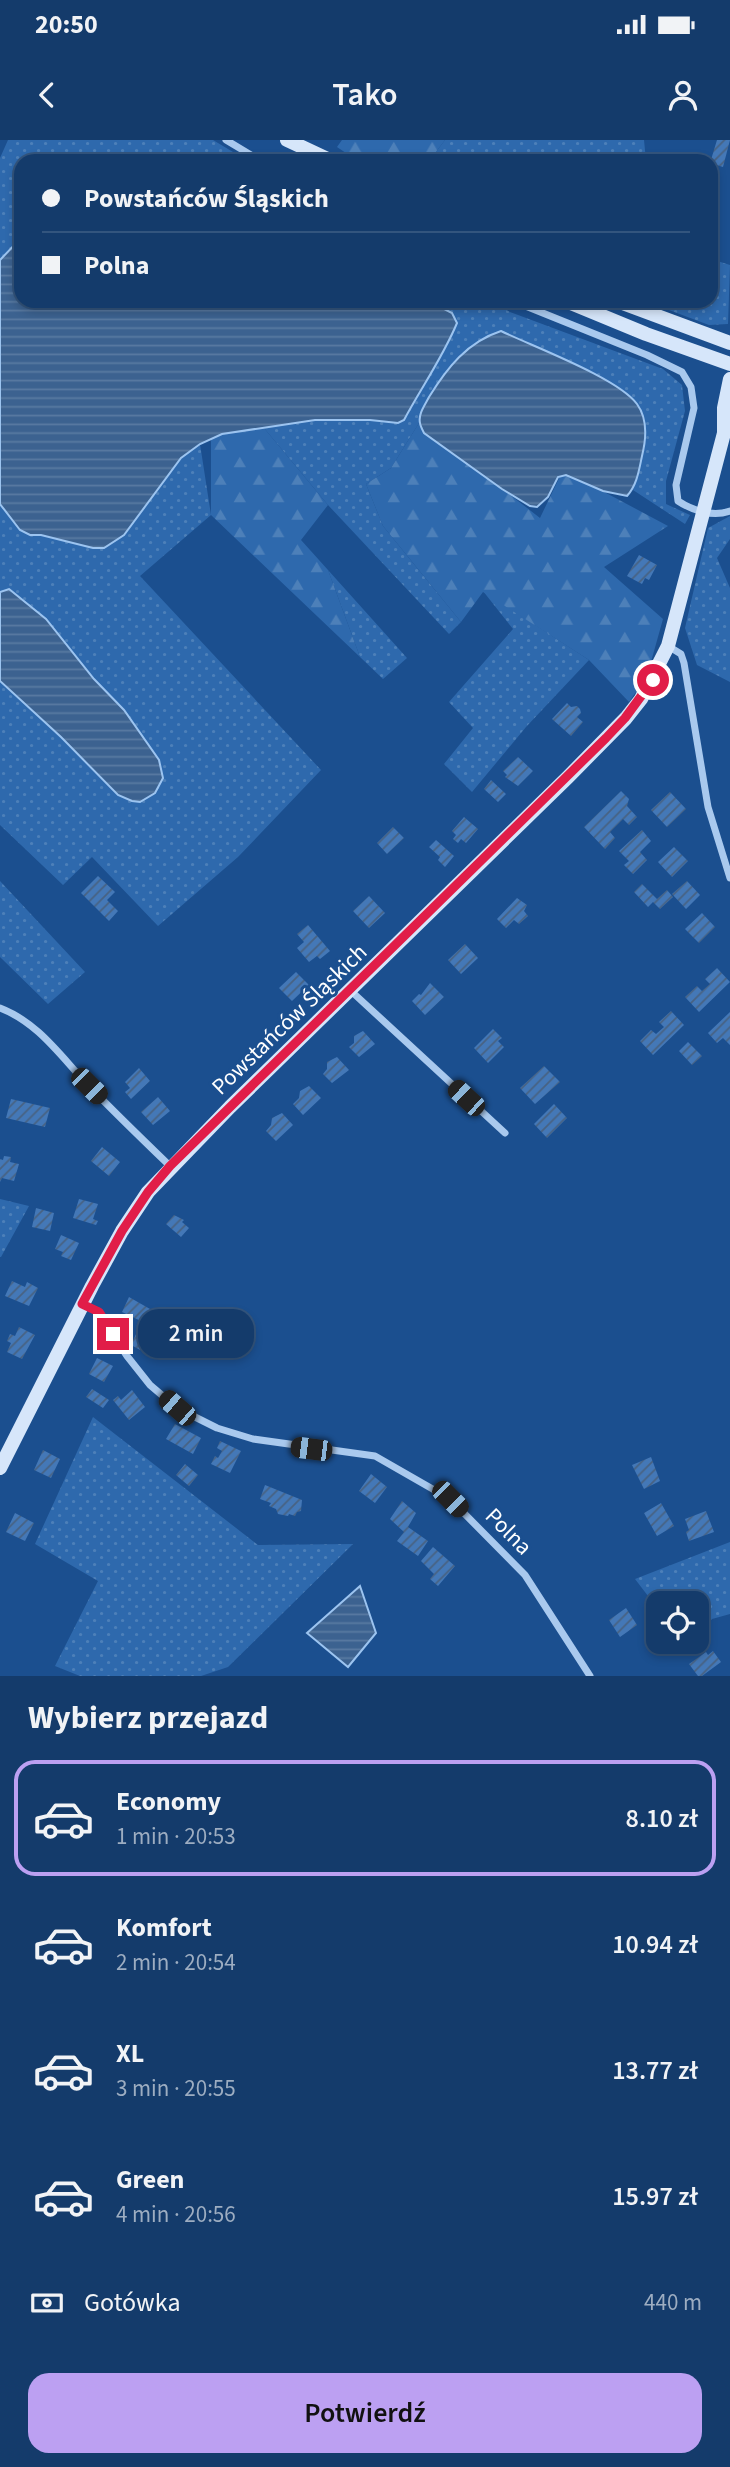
<!DOCTYPE html>
<html lang="pl">
<head>
<meta charset="utf-8">
<style>
  :root { --surface:#143b6b; --page:#214673; --text:#f1f3f6; --muted:#9dadc1; --line:#33557e; --accent:#bca0f2 }
  body { margin:0; font-family:"Source Sans 3",sans-serif; background:var(--page); color:var(--text); height:100vh; display:flex; flex-direction:column; font-size:26px; white-space:nowrap }
  * { box-sizing:border-box; margin:0 }
  p { font-size:23px; color:var(--muted) }
  .icon { flex:none; width:38px; height:38px; fill:none; stroke:currentColor; stroke-width:2; stroke-linecap:round; stroke-linejoin:round }
  .map { position:relative; height:1536px; overflow:hidden }
  .drawer { display:flex; flex-direction:column; background:var(--surface); flex:1 }
  .drawer>* { flex:none }
  .top-card { position:absolute; left:14px; top:14px; width:704px; height:154px; border-radius:21px; box-shadow:0 4px 10px #0003,0 0 0 2px var(--line); display:grid; align-content:center; height:154px; padding:0 28px; background:var(--surface) }
  .controls { position:absolute; left:646px; top:1451px; display:grid; gap:14px }
  .controls a { display:grid; place-items:center; width:63px; height:63px; border-radius:14px; background:var(--surface); box-shadow:0 4px 10px #0003,0 0 0 2px var(--line); font-size:35px }
  .end { position:absolute; width:32px; height:32px; margin:-16px; border:9px solid #e11d48; background:#fff; box-shadow:0 0 0 4px #fff }
  .from { border-radius:50% }
  .bubble { position:absolute; height:49px; border-radius:21px; background:var(--surface); box-shadow:0 4px 10px #0003,0 0 0 2px var(--line); font-size:23px; font-weight:600; line-height:49px; text-align:center }
  .car { position:absolute; width:21px; height:42px; margin:-21px -10px; border-radius:9px; box-shadow:0 0 5px 2px #0007; background:linear-gradient(#222 24%,#8ab4d8 0 40%,#222 0 76%,#8ab4d8 0 86%,#222 0) }
  .top-card b { display:flex; align-items:center; gap:24px; height:66px; font-size:26px }
  .top-card b+b { border-top:2px solid var(--line) }
  .top-card i { width:18px; height:18px; background:var(--text) }
  ul { padding:0; list-style:none }
  li { display:flex; align-items:center; gap:21px; height:116px; margin:0 14px 10px; padding:0 14px; border:4px solid transparent; border-radius:21px }
  li div { flex:1 }
  li b { display:block; font-size:26px }
  li em { font-style:normal; font-weight:600 }
  li.on { border-color:var(--accent) }
  li>.icon { width:63px; height:63px; stroke-width:1.5 }
  h2 { padding:0 28px; font-size:32px; line-height:84px }
  .pay { display:flex; align-items:center; gap:18px; height:77px; padding:0 28px; font-size:26px }
  .pay p { margin-inline-start:auto }
  .primary-button { display:flex; gap:14px; margin-top:auto; padding:14px 28px }
  .primary-button a { flex:1; height:80px; border-radius:21px; background:var(--accent); color:#111; font-size:28px; font-weight:600; line-height:80px; text-align:center }
  .status { display:flex; justify-content:space-between; align-items:center; height:49px; padding:0 35px; background:var(--surface); direction:ltr }
  .status svg { height:19px; fill:currentColor }
  header { display:flex; justify-content:space-between; align-items:center; height:91px; padding:0 28px; background:var(--surface); font-size:32px; font-weight:600 }
  .map>svg:first-child { display:block }
  .green { fill:url(#green-dots) }
  .forest { fill:url(#forest-firs) }
  .water { fill:url(#water-rules); stroke:#9cc4f0; stroke-width:2 }
  .building { fill:url(#building-hatch) }
  .lines { fill:none; stroke-linecap:round; stroke-linejoin:round }
  .street { stroke:#a9c9ee; stroke-width:7 }
  .secondary { stroke:#d6e6fa; stroke-width:14 }
  .route { stroke:#e11d48; stroke-width:9 }
  .labels { text-anchor:middle; stroke-width:6; stroke-linejoin:round; paint-order:stroke }
  .street-label { font-size:23px; fill:#fff; stroke:#1b4f8f }
</style>
</head>
<body>
<div class="status"><b>20:50</b><svg viewBox="0 0 49 12"><path d="M0 12V9h3v3zM5 12V6h3v6zM10 12V3h3v9zM15 12V0h3v12zM26 1h20v11H26zM47 4h2v5h-2z"/></svg></div>
<header><svg class="icon" aria-label="back" viewBox="0 0 24 24"><path d="M15 5l-7 7 7 7"/></svg>Tako<svg class="icon" aria-label="person" viewBox="0 0 24 24"><circle cx="12" cy="8" r="4"/><path d="M4 21q1-7 8-7t8 7"/></svg></header>
<div class="map">
<svg width="730" height="1536" viewBox="0 0 730 1536">
  <defs>
    <pattern id="green-dots" width="8" height="8" patternUnits="userSpaceOnUse" patternTransform="scale(1.75)"><rect width="8" height="8" fill="#2e69ad"/><path d="M2 2h.1M6 6h.1" fill="none" stroke="#4d80b9" stroke-width="1.8" stroke-linecap="round"/></pattern>
    <pattern id="forest-firs" width="22" height="20" patternUnits="userSpaceOnUse" patternTransform="scale(1.75)"><rect width="22" height="20" fill="#2e69ad"/><path d="M5 1l3.5 6h-7zM16 11l3.5 6h-7z" fill="#4d80b9"/></pattern>
    <pattern id="water-rules" width="6" height="5" patternUnits="userSpaceOnUse" patternTransform="scale(1.75)"><rect width="6" height="5" fill="#3c6290"/><path d="M0 2.5h6" fill="none" stroke="#597aa1"/></pattern>
    <pattern id="building-hatch" width="6" height="6" patternUnits="userSpaceOnUse" patternTransform="scale(1.75)"><rect width="6" height="6" fill="#4478b7"/><path d="M-1 1l2-2M0 6l6-6M5 7l2-2" fill="none" stroke="#486282"/></pattern>
  </defs>
  <rect width="100%" height="100%" fill="#1b4f8f"/>
  <path class="green" d="M8 0H213L248 21H21V98L0 120V18Z
    M445 0H644L646 21H429Z
    M711 119 730 125 728 184 709 185 645 161H710Z
    M429 161H490L510 172 663 229 682 245 685 271 666 341V364L690 375 685 384 633 350 645 307V285L490 195 460 216 442 236 421 273 419 283 391 328 366 344 383 386 461 482 449 494 328 365 264 288 315 280H370L398 283 404 280 429 233 446 208 452 173Z
    M194 294 211 298 200 304 211 375 140 436 321 630 238 717 158 786 92 717 63 745 0 685V363L30 395H41L93 408 181 318 192 310Z
    M730 376V399L717 418 730 448V542L697 525 685 488 708 388Z
    M328 430 407 518 383 539 360 517Z
    M483 451 589 520 526 587 472 652 444 624 473 588 449 562 513 489Z
    M0 741 85 832 48 864 0 817Z
    M0 1059 29 1066 1 1117H0Z
    M93 1277 258 1405 353 1404 228 1527 201 1536H80L55 1526 98 1441 35 1404Z
    M730 1402V1474L712 1479 697 1491 696 1463H658V1469L635 1439Z"/>
  <path class="forest" d="M342 0H445L429 21H358L337 7Z
    M419 283 424 293 482 333 540 378 563 330 668 386 604 427 663 479 647 536 629 562 589 520 483 452 461 482 383 386 366 344 391 328Z
    M264 288 328 365 301 400 328 430 360 517 211 375V298L222 294Z"/>
  <path class="water" d="M21 98V161H429L452 173 457 183C443 217 421 248 404 280L398 283 370 280H315L222 294 200 304 181 318 124 395 104 408H93L41 395H30L20 390 0 364V120Z
    M501 191C534 207 618 238 637 264 648 279 646 300 642 316 639 330 637 345 627 356L603 351 566 335 558 337 548 357 537 367 530 366 502 349 424 293C423 291 420 284 420 283 418 274 425 265 429 257 447 228 467 202 501 191Z
    M9 449 46 479 94 539 124 570 159 620 163 638 155 653 140 662 132 661 118 655 61 597 0 541V452Z
    M360 1446 376 1493 348 1527 307 1493Z"/>
  <path class="building" d="M717 0H730L723 27 710 23Z
    M639 415 657 425 649 440 645 438 642 444 627 436Z
    M567 563 571 567 577 566 580 569 581 573 577 577 583 582 571 596 552 579Z
    M518 617 533 631 518 646 505 637 507 635 503 631Z
    M491 640 506 654 498 662 484 649Z
    M621 651 629 659 627 666 637 677 629 685 623 679 610 692 615 698 605 709 584 687Z
    M670 652 686 669 667 687 651 670Z
    M464 677 478 689 466 703 461 699 458 703 453 699 456 695 452 691Z
    M393 687 404 698 387 714 377 703Z
    M642 690 651 701 640 712 647 720 633 734 624 725 629 721 619 711Z
    M436 700 454 716 445 727 438 720 440 717 429 707Z
    M674 707 688 721 672 737 658 722Z
    M98 736 115 752 107 760 118 771 109 781 81 753Z
    M687 741 700 755 686 769 672 754Z
    M642 744 657 759 667 750 673 757 660 769 653 762 648 767 634 752Z
    M369 756 385 773 369 788 353 771Z
    M517 758 527 765 524 771 528 776 519 784 514 780 506 788 497 779Z
    M702 773 715 787 699 803 685 789Z
    M308 785 330 811 320 819 317 816 309 822 297 808 304 802 297 794Z
    M465 804 478 818 461 834 448 820Z
    M717 828 730 842 699 872 685 857 697 846 702 851 710 844 705 839Z
    M296 832 309 845 292 861 279 848Z
    M430 843 444 857 425 875 412 861 419 854 421 855Z
    M671 871 684 885 653 915 640 901 651 890 656 894 664 887 659 882Z
    M730 872V905L723 898 717 903 708 893Z
    M493 889 502 898 498 901 504 907 488 923 474 908Z
    M363 891 375 904 359 917 349 907 354 903V896Z
    M688 902 702 916 692 925 679 911Z
    M337 917 349 930 332 943 323 934 327 929V922Z
    M544 926 560 942 535 964 520 948Z
    M139 928 150 941 131 959 125 952 130 948 125 942Z
    M309 946 321 958 303 975 293 964 299 958 300 951Z
    M158 957 170 971 153 985 141 972Z
    M11 959 50 968 45 987 6 978Z
    M554 964 567 978 547 998 534 984Z
    M282 973 293 985 276 1001 266 991 271 985 272 978Z
    M102 1007 120 1022 109 1036 91 1021Z
    M4 1016 11 1017 10 1022 19 1024 14 1041 2 1038 0 1042V1019L3 1020Z
    M79 1059 98 1064 93 1079 98 1081 96 1085 73 1078Z
    M36 1068 54 1073 50 1091 32 1087Z
    M174 1075 184 1080 182 1082 189 1088 181 1097 166 1084Z
    M61 1095 79 1103 71 1120 61 1116 63 1112 55 1109Z
    M12 1141 25 1147 27 1142 38 1148 29 1166 5 1156Z
    M129 1157 150 1169 143 1182 122 1172Z
    M19 1187 35 1195 22 1219 7 1212 11 1203 7 1201 10 1194 15 1196Z
    M137 1192 147 1197 140 1210 131 1205Z
    M97 1218 113 1226 104 1242 89 1234Z
    M92 1249 109 1260 103 1268 86 1257Z
    M132 1250 145 1267 129 1280 113 1260 118 1256 121 1260Z
    M175 1284 201 1298 193 1314 166 1299Z
    M220 1301 241 1311 230 1333 211 1324 215 1316 218 1318 222 1311 217 1308Z
    M43 1310 60 1319 51 1338 34 1330Z
    M651 1317 660 1341 644 1349 632 1325Z
    M185 1324 198 1335 189 1346 176 1335Z
    M371 1334 387 1347 375 1363 359 1351Z
    M265 1345 302 1360 301 1371 297 1372 295 1376 289 1374 288 1376 278 1374 276 1369 269 1366 271 1363 260 1359Z
    M402 1361 416 1373 408 1387 428 1401 418 1416 397 1401 404 1392 390 1379Z
    M661 1363 674 1386 657 1396 644 1373Z
    M706 1371 714 1392 689 1401 686 1392 689 1390 685 1379Z
    M15 1373 34 1383 25 1401 6 1392Z
    M433 1407 455 1426 438 1446 430 1439 434 1434 421 1421Z
    M626 1468 637 1485 620 1497 609 1480Z
    M713 1511 721 1522 702 1536H698L689 1524 706 1512 708 1515Z"/>
  <g class="lines">
    <path class="street" d="M226 0 261 21
      M513 161 647 215 682 232 691 247 694 268 676 345 678 361C693 371 713 377 730 371
      M668 506 681 514 684 523 708 667 730 738
      M351 851 505 993
      M0 868C39 883 61 917 89 946 115 973 143 1000 170 1026
      M83 1164 99 1172 127 1216 150 1245 177 1268 217 1288 253 1299 375 1316 450 1359 525 1435 590 1536"/>
    <path class="secondary" d="M287 0 332 21
      M566 161 646 194 730 224
      M617 161 730 203
      M724 293V268L730 239
      M0 1328 92 1146 122 1091 148 1052 230 967 568 637 626 578 641 559 668 506 724 293 730 282"/>
  </g>
  <g class="lines">
    <path class="route" d="M113 1194 99 1172 82 1164 122 1091 148 1052 170 1026 606 598 625 578 653 540"/>
  </g>
  <g class="labels">
    <g class="street-label">
      <text transform="translate(289 879) rotate(-44)" y="8">Powstańców Śląskich</text>
      <text transform="translate(509 1391) rotate(45)" y="8">Polna</text>
    </g>
  </g>
</svg>
<div class="controls">
<a><svg class="icon" aria-label="locate" viewBox="0 0 24 24"><circle cx="12" cy="12" r="6"/><path d="M12 2v4M12 18v4M2 12h4M18 12h4"/></svg></a>
</div>
<i class="end from" style="left:653px;top:540px"></i>
<i class="end" style="left:113px;top:1194px"></i>
<div class="bubble" style="left:138px;top:1169px;width:116px">2 min</div>
<i class="car" style="left:89px;top:946px;rotate:135deg"></i>
<i class="car" style="left:466px;top:958px;rotate:313deg"></i>
<i class="car" style="left:177px;top:1268px;rotate:311deg"></i>
<i class="car" style="left:311px;top:1309px;rotate:277deg"></i>
<i class="car" style="left:450px;top:1359px;rotate:135deg"></i>
<div class="top-card">
<b><i class="from"></i>Powstańców Śląskich</b>
<b><i></i>Polna</b>
</div>
</div>
<section class="drawer">
<h2>Wybierz przejazd</h2>
<ul>
<li class="on"><svg class="icon" aria-label="car" viewBox="0 0 24 24"><path d="M5 17H2v-5l4-1 3-4h7l3 4 3 1v5h-3M9 17h6M6 11h13"/><circle cx="7" cy="17" r="2"/><circle cx="17" cy="17" r="2"/></svg><div><b>Economy</b><p>1 min · 20:53</p></div><em>8.10 zł</em></li>
<li><svg class="icon" aria-label="car" viewBox="0 0 24 24"><path d="M5 17H2v-5l4-1 3-4h7l3 4 3 1v5h-3M9 17h6M6 11h13"/><circle cx="7" cy="17" r="2"/><circle cx="17" cy="17" r="2"/></svg><div><b>Komfort</b><p>2 min · 20:54</p></div><em>10.94 zł</em></li>
<li><svg class="icon" aria-label="car" viewBox="0 0 24 24"><path d="M5 17H2v-5l4-1 3-4h7l3 4 3 1v5h-3M9 17h6M6 11h13"/><circle cx="7" cy="17" r="2"/><circle cx="17" cy="17" r="2"/></svg><div><b>XL</b><p>3 min · 20:55</p></div><em>13.77 zł</em></li>
<li><svg class="icon" aria-label="car" viewBox="0 0 24 24"><path d="M5 17H2v-5l4-1 3-4h7l3 4 3 1v5h-3M9 17h6M6 11h13"/><circle cx="7" cy="17" r="2"/><circle cx="17" cy="17" r="2"/></svg><div><b>Green</b><p>4 min · 20:56</p></div><em>15.97 zł</em></li>
</ul>
<div class="pay"><svg class="icon" aria-label="cash" viewBox="0 0 24 24"><path d="M3 7h18v10H3z"/><circle cx="12" cy="12" r="2"/></svg>Gotówka<p>440 m</p></div>
<div class="primary-button"><a>Potwierdź</a></div>
</section>
</body>
</html>
